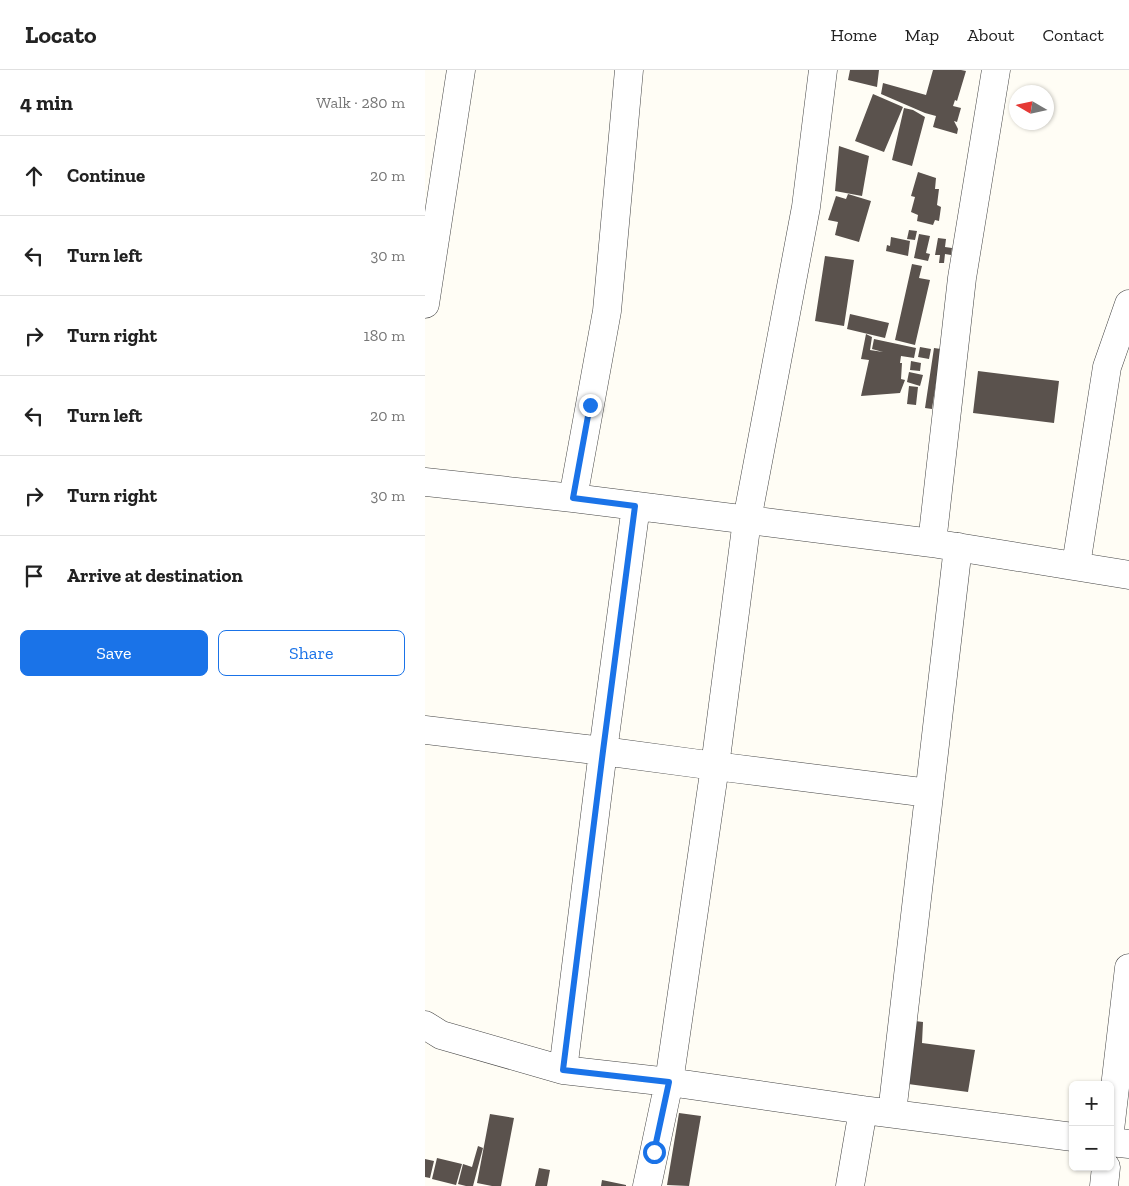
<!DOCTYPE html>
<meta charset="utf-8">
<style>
body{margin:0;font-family:"Zilla Slab",serif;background:#f6f6f6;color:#222}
.controls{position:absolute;right:15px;bottom:15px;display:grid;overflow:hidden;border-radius:8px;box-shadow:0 1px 4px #0004}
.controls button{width:45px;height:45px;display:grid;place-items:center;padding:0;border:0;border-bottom:1px solid #e0e0e0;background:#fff;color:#222;font:25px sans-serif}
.compass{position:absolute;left:584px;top:15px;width:45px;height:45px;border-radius:50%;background:#fff;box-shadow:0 1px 4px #0004;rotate:279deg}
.stop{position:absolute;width:15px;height:15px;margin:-11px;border:4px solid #1a73e8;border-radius:50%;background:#fff}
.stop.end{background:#1a73e8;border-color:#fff;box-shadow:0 1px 5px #0008}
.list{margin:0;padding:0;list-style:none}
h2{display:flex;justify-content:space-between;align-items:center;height:65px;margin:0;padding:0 20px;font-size:21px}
h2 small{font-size:16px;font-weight:400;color:#767676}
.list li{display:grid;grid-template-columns:32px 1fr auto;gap:15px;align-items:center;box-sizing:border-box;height:80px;padding:0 20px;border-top:1px solid #e0e0e0}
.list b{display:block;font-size:19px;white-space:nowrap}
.list em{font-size:16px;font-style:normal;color:#767676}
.actions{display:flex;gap:10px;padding:15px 20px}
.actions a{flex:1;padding:11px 0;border:1px solid #1a73e8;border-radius:8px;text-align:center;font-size:18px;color:#1a73e8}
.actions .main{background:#1a73e8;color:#fff}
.icon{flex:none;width:28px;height:28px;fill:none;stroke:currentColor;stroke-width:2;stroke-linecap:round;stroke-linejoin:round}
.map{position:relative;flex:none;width:704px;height:1116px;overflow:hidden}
header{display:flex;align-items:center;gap:30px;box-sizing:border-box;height:70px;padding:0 25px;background:#fff;border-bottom:1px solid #e0e0e0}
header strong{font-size:24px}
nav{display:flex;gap:28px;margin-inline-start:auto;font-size:18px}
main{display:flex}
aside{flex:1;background:#fff}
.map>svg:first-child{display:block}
.building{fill:#5a524d}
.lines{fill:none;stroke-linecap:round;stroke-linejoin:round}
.minor-casing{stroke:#444;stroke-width:29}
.minor{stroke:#fff;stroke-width:28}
.route{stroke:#1a73e8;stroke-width:6}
</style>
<header>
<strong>Locato</strong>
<nav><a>Home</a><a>Map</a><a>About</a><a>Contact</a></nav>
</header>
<main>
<aside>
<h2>4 min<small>Walk · 280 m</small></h2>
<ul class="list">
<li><svg class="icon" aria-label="ahead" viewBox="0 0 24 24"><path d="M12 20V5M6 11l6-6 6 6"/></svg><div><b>Continue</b></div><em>20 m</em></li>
<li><svg class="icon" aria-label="left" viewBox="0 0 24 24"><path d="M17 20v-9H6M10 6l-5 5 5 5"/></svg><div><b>Turn left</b></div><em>30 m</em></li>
<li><svg class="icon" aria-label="right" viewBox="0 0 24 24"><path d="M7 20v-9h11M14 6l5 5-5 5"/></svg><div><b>Turn right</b></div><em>180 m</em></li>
<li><svg class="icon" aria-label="left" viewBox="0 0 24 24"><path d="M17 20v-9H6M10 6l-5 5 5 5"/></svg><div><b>Turn left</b></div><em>20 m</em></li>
<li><svg class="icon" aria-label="right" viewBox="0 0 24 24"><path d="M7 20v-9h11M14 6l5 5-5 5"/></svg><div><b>Turn right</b></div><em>30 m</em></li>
<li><svg class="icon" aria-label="arrive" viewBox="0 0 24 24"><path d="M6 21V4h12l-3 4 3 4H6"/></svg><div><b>Arrive at destination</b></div></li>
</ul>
<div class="actions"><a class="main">Save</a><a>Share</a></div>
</aside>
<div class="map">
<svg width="704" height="1116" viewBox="0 0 704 1116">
<rect width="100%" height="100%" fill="#fffdf5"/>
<path class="building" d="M425 0H454L452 17 423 10Z
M508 0H536L541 1 532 31 530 30 528 36 536 38 532 52 529 51 533 59 532 64 508 57 511 46 500 43 456 24 458 13 501 25Z
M448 24 478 37 459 82 430 71Z
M479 38 488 40 500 47 487 96 467 90Z
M414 76 444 86 437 126 410 121Z
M493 102 511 108 510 119H514L512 135 516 137 514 151 510 150 508 155 492 151 493 145 486 142 490 127 486 126Z
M423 124 446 131 434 172 410 165 413 152 403 150 411 126 421 129Z
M484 160 492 161 490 170 482 169Z
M494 164 505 166 501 183 505 184 503 191 489 188Z
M466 167 485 171 483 186 461 181 462 175 465 176Z
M513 168 521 169 520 177 527 178 526 185 520 184 519 193H514L515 185H510Z
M400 186 429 190 419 256 390 251Z
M487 194 497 196 494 208 505 210 490 275 470 270Z
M425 244 464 253 460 268 422 259Z
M441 264 447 267 445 280 458 282 447 279 449 269 491 278 489 288 476 286 475 293H477L476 309 480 310 475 323 436 326 444 290 436 289Z
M495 277 506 279 504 289 493 287Z
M509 278 516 279 507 339 500 338Z
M486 291 496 293 495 301 485 300Z
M553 301 634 311 629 353 548 343Z
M484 302 498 305 495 316 482 312Z
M484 316 493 317 491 335 482 334Z
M490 951 498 952 497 973 550 980 543 1022 483 1014Z
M254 1043 276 1046 264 1116 242 1115Z
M65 1044 89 1048 76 1116H67L52 1113Z
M53 1076 58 1078 48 1116H41L33 1114 38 1094 47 1097Z
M12 1088 37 1094 31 1115 7 1109Z
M0 1089 9 1091 5 1108 0 1107Z
M114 1098 125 1100 122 1116H110Z
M177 1110 201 1115V1116H176Z"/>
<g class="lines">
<g class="minor-casing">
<path id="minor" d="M0 234 36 0
M0 412 148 428 507 473 704 505
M148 428 182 241 204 0
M507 473 537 208 571 0
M651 495 682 297 704 234
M0 660 178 681 290 696 504 723
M0 955 16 965 138 1000 244 1012 438 1040 648 1067
M138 1000 178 681 211 436
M467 1043 533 477
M685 1060 704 898
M685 1072 704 1074
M222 1116 244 1012 290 696 322 450 381 137 398 0
M425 1116 438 1040
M679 1116 681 1097"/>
</g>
<use href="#minor" class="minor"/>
</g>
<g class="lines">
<path class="route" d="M165 335 148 428 210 436 178 681 138 1000 244 1012 229 1082"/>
</g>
</svg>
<div class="controls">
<button>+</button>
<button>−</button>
</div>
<svg class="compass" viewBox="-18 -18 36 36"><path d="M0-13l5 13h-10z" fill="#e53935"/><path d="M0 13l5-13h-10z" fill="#767676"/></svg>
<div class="stop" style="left:229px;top:1082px"></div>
<div class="stop end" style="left:165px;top:335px"></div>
</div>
</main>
